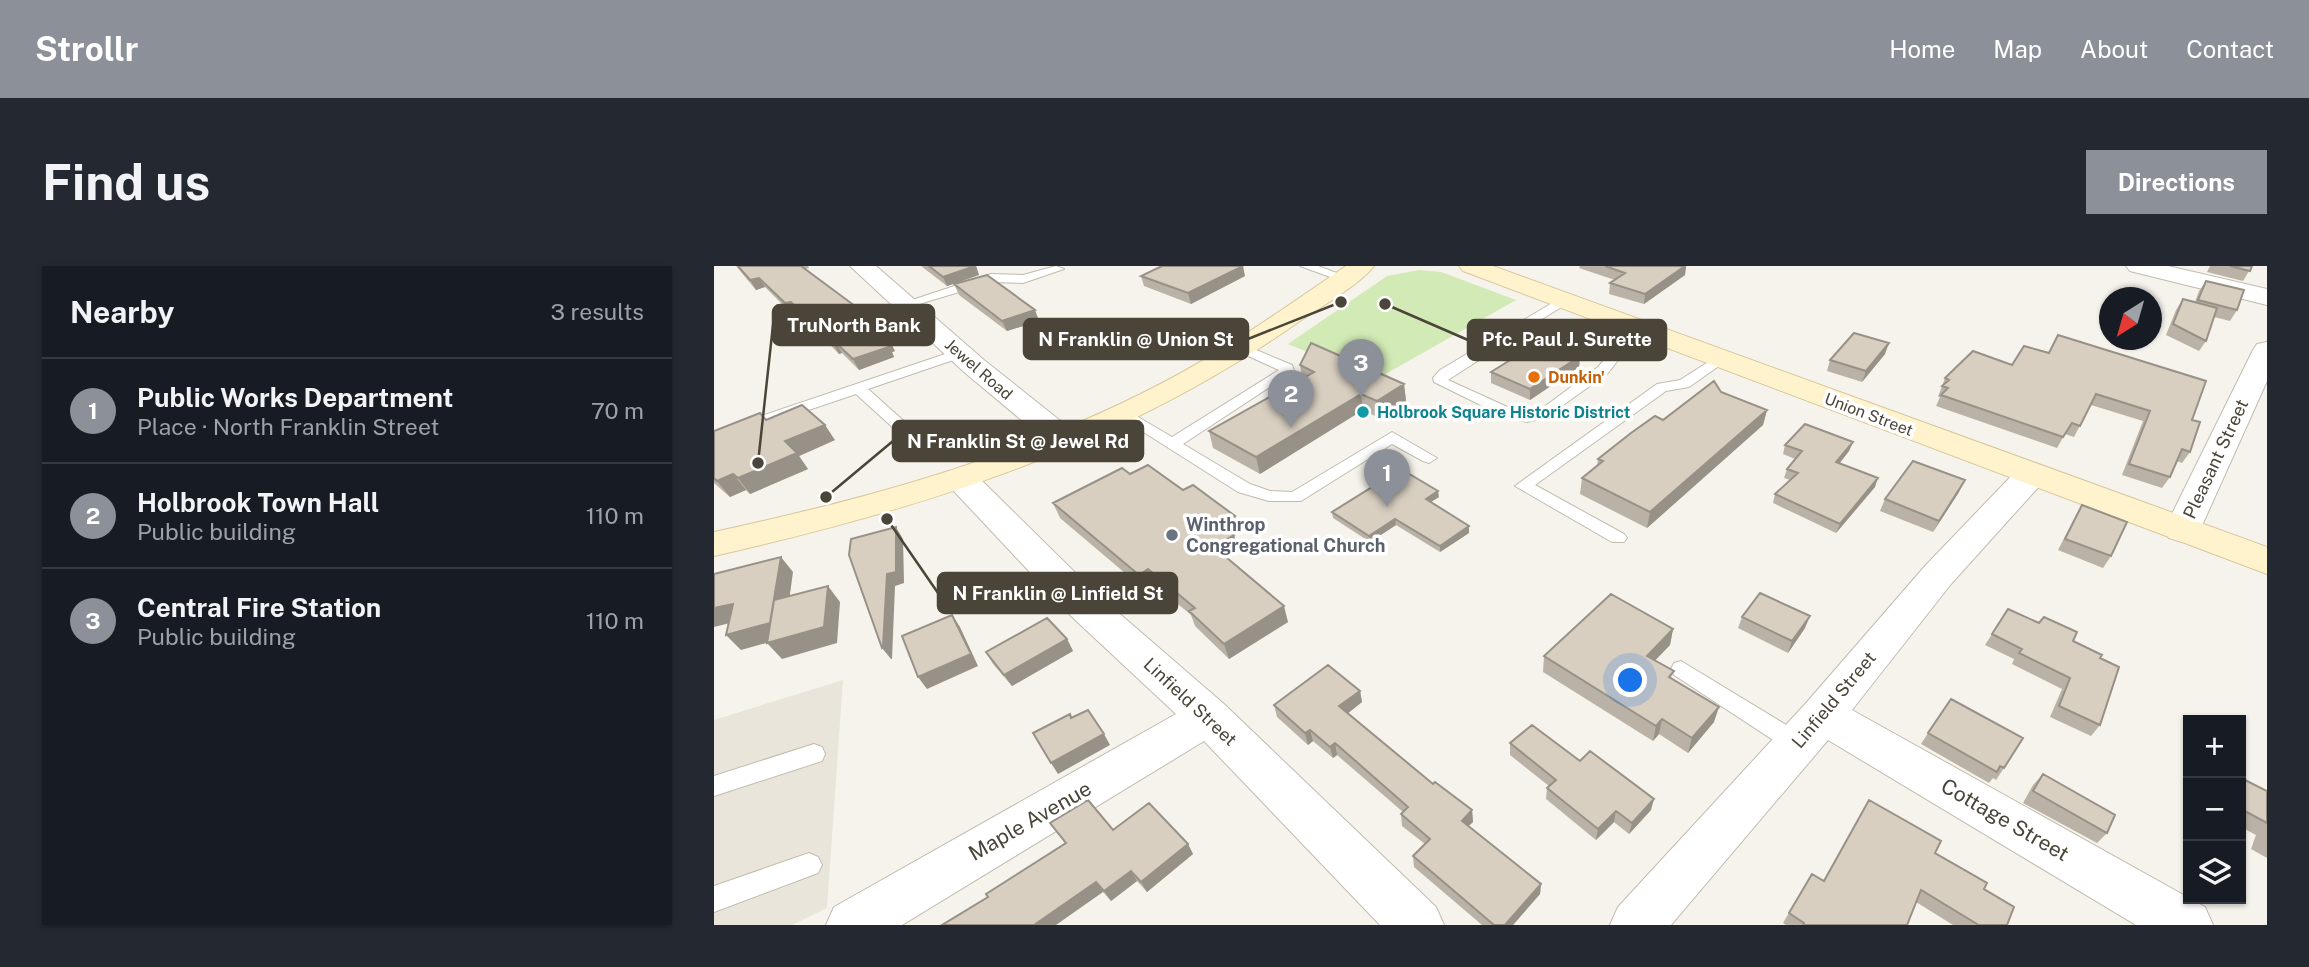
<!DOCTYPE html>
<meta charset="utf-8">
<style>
body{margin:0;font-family:"Public Sans",sans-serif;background:#242831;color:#f1f3f6}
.controls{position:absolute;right:21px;bottom:21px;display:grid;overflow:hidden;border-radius:0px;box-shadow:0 2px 5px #0004}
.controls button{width:63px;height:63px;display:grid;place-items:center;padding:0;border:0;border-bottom:2px solid #363941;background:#171b24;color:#f1f3f6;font:35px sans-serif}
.compass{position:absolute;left:1385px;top:21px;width:63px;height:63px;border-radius:50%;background:#171b24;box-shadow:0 2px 5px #0004;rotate:217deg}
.you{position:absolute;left:917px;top:415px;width:24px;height:24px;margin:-18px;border:5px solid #fff;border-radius:50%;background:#1a73e8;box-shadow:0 0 0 10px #1a73e833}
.badge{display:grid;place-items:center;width:46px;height:46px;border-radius:50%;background:#8c9099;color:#fff;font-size:23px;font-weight:700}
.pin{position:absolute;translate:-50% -58px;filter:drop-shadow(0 2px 4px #0008)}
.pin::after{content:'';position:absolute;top:37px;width:24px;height:21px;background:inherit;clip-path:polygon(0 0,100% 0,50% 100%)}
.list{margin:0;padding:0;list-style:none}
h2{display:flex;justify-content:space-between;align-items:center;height:91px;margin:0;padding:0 28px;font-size:30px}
h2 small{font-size:23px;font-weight:400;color:#9ea1a6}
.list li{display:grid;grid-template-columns:46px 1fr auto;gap:21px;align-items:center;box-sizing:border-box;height:105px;padding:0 28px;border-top:2px solid #363941}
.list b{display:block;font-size:26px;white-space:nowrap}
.list p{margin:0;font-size:23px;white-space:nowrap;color:#9ea1a6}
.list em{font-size:23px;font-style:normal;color:#9ea1a6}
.icon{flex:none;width:38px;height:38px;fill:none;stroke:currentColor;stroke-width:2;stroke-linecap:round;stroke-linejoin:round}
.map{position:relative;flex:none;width:1553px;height:659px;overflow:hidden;border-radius:0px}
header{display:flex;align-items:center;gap:42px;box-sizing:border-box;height:98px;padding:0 35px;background:#8c9099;color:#fff}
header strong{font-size:33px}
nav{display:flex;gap:38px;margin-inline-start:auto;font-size:24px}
.intro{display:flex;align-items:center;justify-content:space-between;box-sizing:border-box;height:168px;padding:0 42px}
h1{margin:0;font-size:49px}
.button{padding:18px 32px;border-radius:0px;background:#8c9099;color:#fff;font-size:24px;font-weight:700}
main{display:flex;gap:42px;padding:0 42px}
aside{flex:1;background:#171b24;border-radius:0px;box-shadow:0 2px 5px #0004}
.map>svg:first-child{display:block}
.residential{fill:#eae5da}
.green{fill:#d2eab5}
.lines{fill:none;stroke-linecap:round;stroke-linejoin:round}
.lane-casing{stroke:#c2bbae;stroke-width:2}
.street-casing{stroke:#c2bbae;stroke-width:2}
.secondary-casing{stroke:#d6c79b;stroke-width:2}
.lane{fill:#fff;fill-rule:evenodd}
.street{fill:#fff;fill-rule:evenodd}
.secondary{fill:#fff3cd;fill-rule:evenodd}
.wall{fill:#bab2a6}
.shaded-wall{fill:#979187}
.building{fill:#d8cfc1;stroke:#979187;stroke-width:2}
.food-dot{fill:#e8710a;stroke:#fff;stroke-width:2.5}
.culture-dot{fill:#0f9aa8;stroke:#fff;stroke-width:2.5}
.worship-dot{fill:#6b7280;stroke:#fff;stroke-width:2.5}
.labels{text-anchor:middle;stroke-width:7;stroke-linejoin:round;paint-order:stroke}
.far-street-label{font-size:16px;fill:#4b4439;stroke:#fff}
.far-food-label{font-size:16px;font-weight:bold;fill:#c56008;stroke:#fff;text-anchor:start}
.far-culture-label{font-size:16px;font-weight:bold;fill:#0d838f;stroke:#fff;text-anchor:start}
.street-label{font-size:18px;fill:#4b4439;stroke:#fff}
.worship-label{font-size:18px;font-weight:bold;fill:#5b616d;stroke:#fff;text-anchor:start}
.near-street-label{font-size:21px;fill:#4b4439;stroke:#fff}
.leader{fill:none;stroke:#4b4439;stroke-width:2.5}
.callout-dot{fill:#4b4439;stroke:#fff;stroke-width:2.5}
.callout{fill:#4b4439;stroke:#4b4439;stroke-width:2.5}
.callout-label{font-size:19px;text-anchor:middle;font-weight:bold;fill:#fff}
</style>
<header>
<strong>Strollr</strong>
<nav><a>Home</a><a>Map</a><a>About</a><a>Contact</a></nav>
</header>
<div class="intro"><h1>Find us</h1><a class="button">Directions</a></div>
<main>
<aside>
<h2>Nearby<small>3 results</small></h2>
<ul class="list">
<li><span class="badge">1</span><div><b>Public Works Department</b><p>Place · North Franklin Street</p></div><em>70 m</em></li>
<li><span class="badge">2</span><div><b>Holbrook Town Hall</b><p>Public building</p></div><em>110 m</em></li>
<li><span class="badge">3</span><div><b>Central Fire Station</b><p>Public building</p></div><em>110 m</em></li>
</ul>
</aside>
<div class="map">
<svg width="1553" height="659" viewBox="0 0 1553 659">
<rect width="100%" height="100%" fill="#f6f3ec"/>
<path class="residential" d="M129 414 113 642 78 659H0V454Z"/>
<path class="green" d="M705 4 727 6 802 34 661 114 574 78 673 10Z"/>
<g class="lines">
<g class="lane-casing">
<path id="lane" d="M342 0 350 3 309 17 278 16 192 42 186 38 277 8 309 9Z
M586 0H604L636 12 630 16Z
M850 30 856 34 854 37 828 53 902 81 929 62H939L941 65 908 89 894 107 831 152 813 156 791 151 720 116 719 112 726 104ZM819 59 895 88 884 101 826 144 813 146 800 144 734 114Z
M528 78 578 99 580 105 469 178 536 218 556 225 578 226 678 166 723 192 715 197 709 195 678 178 587 235H555L524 226 401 148 409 143 414 145 458 171 565 104 523 85V79Z
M246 83 251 84V90L154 123 220 182 222 185 220 188H208L142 128 0 176V166Z
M1007 88 1012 89V95L975 121 952 125 821 219 910 268 913 272 910 276H898L801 220 943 118 966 114Z
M967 395 1092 471 1095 478 1092 485 1084 487 1076 485 960 409 957 403 960 397Z
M100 478 108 481 111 488 108 495 0 530V510Z
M95 587 104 591 108 599 104 607 0 646V620Z"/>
</g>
<g class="street-casing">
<path id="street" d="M136 0H162L270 94 363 168 368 175 363 182 352 184 341 182 250 106Z
M1412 0H1454L1553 23V39L1416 5Z
M1553 76V115L1486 264 1481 272 1468 276 1455 272 1450 264 1539 84 1543 78Z
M1317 199 1329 202 1334 209 1329 216 1237 318 1138 444 1491 641 1499 659H1422L1114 474 957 659H896L904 641 1093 436 1211 300 1305 202Z
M248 204 260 207 385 330 510 438 722 641 730 659H666L490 475 188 659H112L120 641 462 448 357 350 236 221 231 214 236 207Z"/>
</g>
<g class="secondary-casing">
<path id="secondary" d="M632 0H660C648 17 602 44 583 57 405 182 210 242 0 290V266C162 231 321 187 467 107 524 75 578 37 632 0Z
M745 0H779L1553 281V308L749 5Z"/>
</g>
<use href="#lane" class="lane"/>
<use href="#street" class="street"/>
<use href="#secondary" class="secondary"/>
</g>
<path class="wall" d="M22 0H94L95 2 91 3 145 49 181 85 178 86 180 91 145 104 128 87 125 88 83 45 77 47 51 21 42 24Z
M207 0H262L265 9 233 20Z
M866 0H972L971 9 930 38 895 28 896 17 901 14 865 2Z
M1496 0H1538L1529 15 1493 6Z
M427 10H531L477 38 430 20Z
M1492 15 1523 44 1516 55 1500 51 1492 75 1485 85 1452 69 1462 44 1469 33 1481 36 1485 25Z
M240 18 325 55 293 65 245 29Z
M1171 88 1148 116 1113 105 1116 94Z
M866 90 865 101 816 134 777 117V106Z
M586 99 690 118 692 135 665 152 649 144 546 208 499 182 495 165 588 112Z
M1298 99 1478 154 1476 186 1468 197 1463 195 1456 211 1448 222 1408 209 1429 155 1377 139 1360 171 1351 168 1343 182 1222 140 1226 131H1224L1231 112Z
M1007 126 1053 144 1049 159 933 262 866 228 868 212 883 200 884 193 949 154Z
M52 154 121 174 85 190 94 203 36 228 32 224 16 231 0 217V165Z
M1139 176 1135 185 1126 197 1161 221 1122 267 1059 237 1061 228 1076 214 1070 212 1073 203 1081 193 1069 188 1071 179Z
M469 224 521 250 525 265 520 268 524 284 513 291 574 356 515 393 481 360 477 349 440 318 431 324 346 252 339 237Z
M1245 226 1219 266 1166 245 1171 233Z
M725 231 717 236 755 267 726 286 682 259 656 276 619 252 618 246Z
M1368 239 1397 290 1389 302 1344 284 1361 251Z
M1294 343 1359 375 1386 392V459L1377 470 1336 451 1348 423 1298 398 1300 393 1271 379Z
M1028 351 1091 362 1074 387 1024 362Z
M959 363 956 379 941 394 1000 456 974 487 945 468 939 475 829 406 830 390Z
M353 373 359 385 298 420 279 398 272 386Z
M646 425 648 436 634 447 719 518 758 544 759 556 754 560 827 618 826 628 799 659H768L700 601 699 590 711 578 688 560 687 548 689 546 623 489 619 492 599 475 594 479 563 451 560 439Z
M1214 467 1290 502 1282 514 1279 512 1275 517 1207 478Z
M796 477 866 495 937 544 915 568 900 556 882 574 832 533 833 522 835 520 796 489Z
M1329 508 1393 567 1383 577 1309 537 1319 519Z
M1527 512 1553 525V592L1537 583 1542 569 1527 561Z
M336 557 399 564 474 578 479 588 433 626 423 615 397 635 389 626 274 631 351 577Z
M1221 587 1270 623 1293 659H1239L1202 636 1193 659H1072L1069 657 1098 608 1109 615Z"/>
<path class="shaded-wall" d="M258 0H262L265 9 233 20 229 11Z
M529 0 531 10 477 38 474 27Z
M971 0H972L971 9 930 38 931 28Z
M45 12 51 21 42 24 36 14Z
M77 36 83 45 77 47 71 37Z
M321 44 325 55 293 65 288 55Z
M176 75 181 85 178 86 180 91 145 104 139 93Z
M122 77 128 87 125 88 119 78Z
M1175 77 1171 88 1148 116 1152 105Z
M866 90 865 101 816 134V123Z
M690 118 692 135 665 152 663 135Z
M647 128 649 144 546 208 542 191Z
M1053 144 1049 159 933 262 936 246Z
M111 159 121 174 85 190 94 203 36 228 24 212 71 175Z
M1139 176 1135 185 1119 205 1122 196Z
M19 208 32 224 16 231 3 215Z
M1164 212 1161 221 1122 267 1126 258Z
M1251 214 1245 226 1219 266 1225 255Z
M724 225 725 231 712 239V233Z
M521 250 525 265 511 274 506 259Z
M681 253 682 259 656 276 655 270Z
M755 260V267L726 286V280Z
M182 261 189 273 190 317 181 320 178 393H177L168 382 173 308Z
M520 269 524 284 505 296 500 281Z
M67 291 79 306 70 372 27 384 12 369Z
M434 303 440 318 431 324 425 309Z
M114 320 126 336 123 377 68 393 53 377Z
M19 338 32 353 0 361V342Z
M570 340 574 356 515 393 510 378Z
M238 349 246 361 264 400 213 423 204 411Z
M1096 350 1091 362 1074 387 1078 375Z
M959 363 956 379 930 406 933 390Z
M353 373 359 385 298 420 290 409Z
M646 425 648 436 628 452 625 440Z
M1005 441 1000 456 974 487 978 472Z
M948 453 945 468 939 475 942 460Z
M596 464 599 475 594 479 591 467Z
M390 468 396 479 344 508 337 497Z
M621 477 623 489 619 492 616 481Z
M940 533 937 544 915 568 918 557Z
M758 544 759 556 748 566V555Z
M902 545 900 556 882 574 884 563Z
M474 578 479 588 433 626 427 616Z
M417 605 423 615 397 635 390 625Z
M382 616 389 626 342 659H320Z
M827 618 826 628 799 659H791Z"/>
<path class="building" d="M24 0H87L141 40 137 42 176 75 170 77 175 81 139 93 122 77 119 78 77 36 71 37 45 12 36 14Z
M215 0H261L229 11Z
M448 0H529L474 27 427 10Z
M891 0H971L931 28 896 17 911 7Z
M1516 0H1538L1536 5Z
M273 9 321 44 288 55 240 18Z
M1492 15 1530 24 1523 44 1484 34Z
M1469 33 1503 42 1492 75 1459 58Z
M1140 67 1175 77 1152 105 1116 94Z
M1344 69 1492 115 1478 154 1486 156 1476 186 1468 183 1456 211 1415 198 1436 145 1382 128 1366 160 1358 157 1349 171 1227 129 1234 122 1228 120 1235 114 1231 112 1259 85 1298 99 1310 80 1335 87Z
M827 75 866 90 816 123 777 106Z
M597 77 690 118 663 135 647 128 542 191 495 165 600 106 586 99Z
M1000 115 1007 126 1053 144 936 246 868 212 889 195 884 193 917 167 941 150 949 154Z
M88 139 111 159 71 175 83 187 24 212 19 208 3 215 0 212V165L46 147 52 154Z
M1091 158 1139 176 1122 196 1164 212 1126 258 1061 228 1084 207 1073 203 1088 185 1071 179Z
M1199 195 1251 214 1225 255 1171 233Z
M434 199 469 224 479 219 521 250 506 259 520 269 500 281 570 340 510 378 475 345 481 342 434 303 425 309 339 237 408 202 416 208Z
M687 203 724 225 712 233 755 260 726 280 681 253 655 270 618 246Z
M1368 239 1413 256 1397 290 1351 273Z
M182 261V306L173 308 169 381 168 382 135 289 137 273Z
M67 291 56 357 12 369 19 338 0 342V308Z
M114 320 110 361 53 377 60 334Z
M1046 327 1096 350 1078 375 1028 351Z
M897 328 959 363 933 390 960 405 955 411 1005 441 978 472 948 453 942 460 830 390Z
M1294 343 1325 357 1330 351 1363 366 1359 375 1388 389 1386 392 1405 401 1386 459 1345 440 1356 412 1305 387 1308 383 1278 368Z
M238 349 257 388 204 411 188 370Z
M333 352 353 373 290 409 272 386Z
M614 399 646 425 625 440 719 518 721 516 758 544 748 555 827 618 791 659H780L699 590 716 573 687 548 694 541 621 477 616 481 596 464 591 467 560 439Z
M1237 433 1309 472 1290 502 1286 500 1283 506 1214 467Z
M374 444 390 468 337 497 319 467 356 448 357 452Z
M818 459 866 495 876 485 940 533 918 557 902 545 884 563 833 522 842 514 796 477Z
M1329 508 1401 549 1393 567 1319 525Z
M1527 512 1553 525V557L1527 543Z
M374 534 399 564 435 537 474 578 427 616 417 605 390 625 382 616 320 659H228L274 631 272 628 352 577 336 557Z
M1155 534 1227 575 1221 587 1273 617 1270 623 1300 641 1293 659H1263V658L1207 624 1193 659H1089L1090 657 1075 647 1098 608 1110 615Z"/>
<circle class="food-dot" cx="820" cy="111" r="7"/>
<circle class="culture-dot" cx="649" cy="146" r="7"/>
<circle class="worship-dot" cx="458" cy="269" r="7"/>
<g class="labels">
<g class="far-street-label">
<text transform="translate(265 103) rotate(41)" y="6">Jewel Road</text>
<text transform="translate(1155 148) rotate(21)" y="6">Union Street</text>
</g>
<g class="far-food-label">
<text x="834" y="117">Dunkin'</text>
</g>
<g class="far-culture-label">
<text x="663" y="152">Holbrook Square Historic District</text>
</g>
<g class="street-label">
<text transform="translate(1502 193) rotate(-65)" y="6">Pleasant Street</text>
<text transform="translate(1120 434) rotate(-50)" y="6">Linfield Street</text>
<text transform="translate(476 436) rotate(43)" y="6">Linfield Street</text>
</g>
<g class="worship-label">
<text x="472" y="265">Winthrop<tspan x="472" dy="21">Congregational Church</tspan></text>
</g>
<g class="near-street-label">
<text transform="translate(1291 554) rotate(30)" y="7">Cottage Street</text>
<text transform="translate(316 555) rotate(-30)" y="7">Maple Avenue</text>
</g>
</g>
<path class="leader" d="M44 197L59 59M627 36L534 73M671 38L754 74M112 231L179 175M173 253L224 327"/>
<g class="callout-dot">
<circle cx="44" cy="197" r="7"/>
<circle cx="627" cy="36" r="7"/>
<circle cx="671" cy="38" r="7"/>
<circle cx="112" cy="231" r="7"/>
<circle cx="173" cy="253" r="7"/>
</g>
<g class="callout">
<rect x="59" y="39" width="161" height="40" rx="7"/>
<rect x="310" y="53" width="224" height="40" rx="7"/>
<rect x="754" y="54" width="198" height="40" rx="7"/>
<rect x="179" y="155" width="250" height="40" rx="7"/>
<rect x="224" y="307" width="239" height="40" rx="7"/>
</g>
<g class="callout-label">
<text x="140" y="66">TruNorth Bank</text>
<text x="422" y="80">N Franklin @ Union St</text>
<text x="853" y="80">Pfc. Paul J. Surette</text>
<text x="304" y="182">N Franklin St @ Jewel Rd</text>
<text x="344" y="334">N Franklin @ Linfield St</text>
</g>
</svg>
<div class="controls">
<button>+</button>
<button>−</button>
<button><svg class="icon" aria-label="layers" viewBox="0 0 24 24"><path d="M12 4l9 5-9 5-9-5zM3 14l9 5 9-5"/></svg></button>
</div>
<svg class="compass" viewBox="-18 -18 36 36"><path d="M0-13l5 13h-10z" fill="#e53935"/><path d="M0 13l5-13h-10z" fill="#9ea1a6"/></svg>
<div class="you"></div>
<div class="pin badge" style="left:673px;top:241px">1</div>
<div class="pin badge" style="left:577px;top:162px">2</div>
<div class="pin badge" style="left:647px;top:131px">3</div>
</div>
</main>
